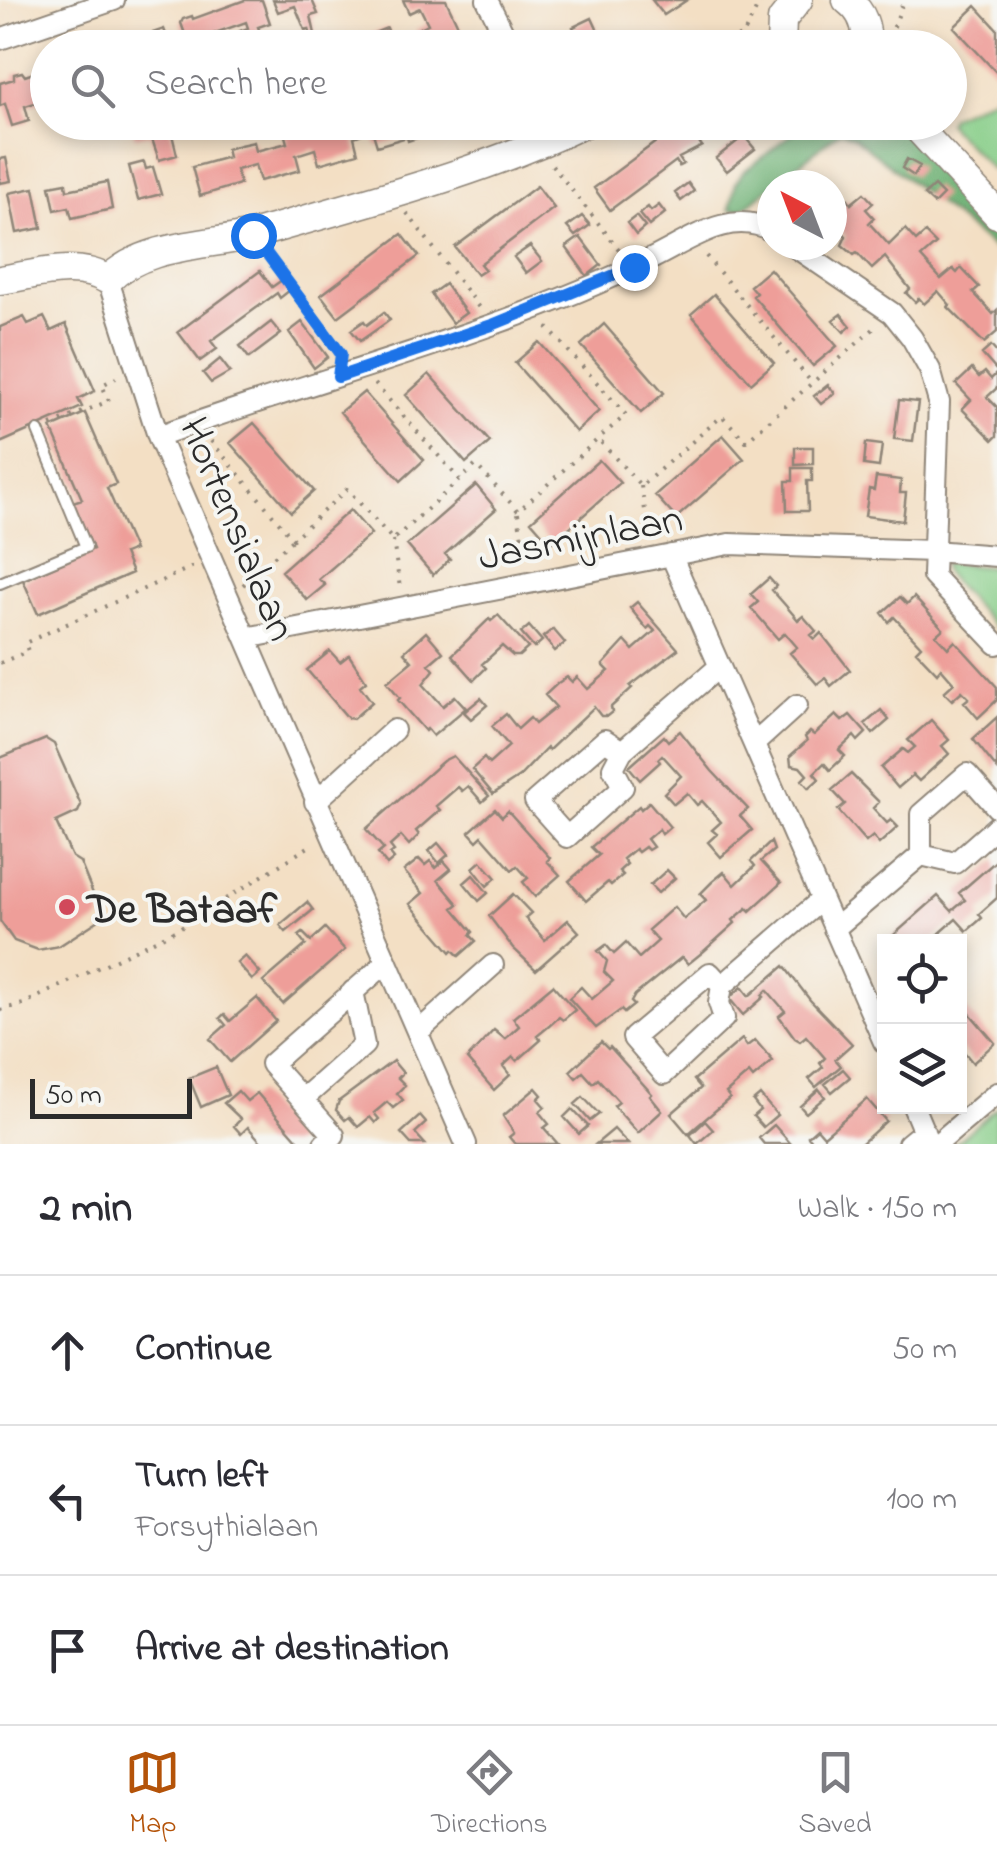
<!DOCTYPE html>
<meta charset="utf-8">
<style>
body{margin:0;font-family:"Indie Flower",sans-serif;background:#f2f2f3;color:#2b2b33}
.controls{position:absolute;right:30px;bottom:30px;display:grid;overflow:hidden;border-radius:0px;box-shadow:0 5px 15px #0003}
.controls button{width:90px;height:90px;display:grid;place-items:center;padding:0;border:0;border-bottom:2px solid #e1e1e2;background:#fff;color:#2b2b33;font:50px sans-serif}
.compass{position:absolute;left:757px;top:170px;width:90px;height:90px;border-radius:50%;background:#fff;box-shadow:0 5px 15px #0003;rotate:318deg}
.scale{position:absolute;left:30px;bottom:25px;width:162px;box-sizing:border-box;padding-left:10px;border:5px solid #2b2b2b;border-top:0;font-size:28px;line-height:35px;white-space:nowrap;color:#2b2b2b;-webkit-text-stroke:8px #f6f6f2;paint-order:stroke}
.stop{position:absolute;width:30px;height:30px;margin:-22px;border:8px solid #1a73e8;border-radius:50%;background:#fff}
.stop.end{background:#1a73e8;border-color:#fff;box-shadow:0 2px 10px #0008}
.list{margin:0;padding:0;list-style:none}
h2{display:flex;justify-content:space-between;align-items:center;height:130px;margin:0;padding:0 40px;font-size:42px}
h2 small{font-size:32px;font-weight:400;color:#7c7c81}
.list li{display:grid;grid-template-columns:65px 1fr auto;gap:30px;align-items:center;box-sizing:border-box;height:150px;padding:0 40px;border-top:2px solid #e1e1e2}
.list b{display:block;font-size:38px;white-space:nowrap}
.list p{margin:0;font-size:32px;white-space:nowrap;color:#7c7c81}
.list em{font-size:32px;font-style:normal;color:#7c7c81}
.icon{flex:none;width:55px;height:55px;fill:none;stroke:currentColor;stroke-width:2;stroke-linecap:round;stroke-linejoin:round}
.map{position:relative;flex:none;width:997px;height:1144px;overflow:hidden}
.search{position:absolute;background:#fff;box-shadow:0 5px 15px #0003;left:30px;right:30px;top:30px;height:110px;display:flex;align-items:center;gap:25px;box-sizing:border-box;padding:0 35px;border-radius:55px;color:#7c7c81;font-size:38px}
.sheet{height:580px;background:#fff}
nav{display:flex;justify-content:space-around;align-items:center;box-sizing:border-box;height:140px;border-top:2px solid #e1e1e2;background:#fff;font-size:28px;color:#7c7c81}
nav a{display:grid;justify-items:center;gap:5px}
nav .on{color:#b45309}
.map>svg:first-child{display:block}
.green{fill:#88ce89;stroke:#5a7c5a;stroke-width:2.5}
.forest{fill:#6eb175;stroke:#4c6e50;stroke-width:2.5}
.building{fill:#ee9e99}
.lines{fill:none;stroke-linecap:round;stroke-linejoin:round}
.lane-casing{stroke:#8f8578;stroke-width:14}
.street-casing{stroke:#8f8578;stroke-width:24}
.secondary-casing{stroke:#8f8578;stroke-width:31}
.path{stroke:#8f8578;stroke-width:4;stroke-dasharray:2.5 8;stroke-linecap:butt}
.lane{stroke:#fff;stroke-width:10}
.street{stroke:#fff;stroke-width:20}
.secondary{stroke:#fff;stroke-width:28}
.route{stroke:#1a73e8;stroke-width:12}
.poi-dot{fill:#d1495b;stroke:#f6f6f2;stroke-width:4}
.labels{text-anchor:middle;stroke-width:8;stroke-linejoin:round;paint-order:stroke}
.street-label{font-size:42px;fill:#2b2b2b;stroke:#f6f6f2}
.poi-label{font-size:42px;font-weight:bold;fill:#2b2b2b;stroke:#f6f6f2;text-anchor:start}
</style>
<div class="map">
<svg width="997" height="1144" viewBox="0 0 997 1144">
<rect width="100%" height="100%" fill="#f6f6f2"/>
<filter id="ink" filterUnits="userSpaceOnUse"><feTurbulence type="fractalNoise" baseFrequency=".01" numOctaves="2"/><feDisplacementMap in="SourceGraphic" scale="20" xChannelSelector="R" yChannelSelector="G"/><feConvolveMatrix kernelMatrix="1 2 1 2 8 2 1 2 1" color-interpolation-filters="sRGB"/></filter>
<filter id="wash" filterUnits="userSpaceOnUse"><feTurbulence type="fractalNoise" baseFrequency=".0048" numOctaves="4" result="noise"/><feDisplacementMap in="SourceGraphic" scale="40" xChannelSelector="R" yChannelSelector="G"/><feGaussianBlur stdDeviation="2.25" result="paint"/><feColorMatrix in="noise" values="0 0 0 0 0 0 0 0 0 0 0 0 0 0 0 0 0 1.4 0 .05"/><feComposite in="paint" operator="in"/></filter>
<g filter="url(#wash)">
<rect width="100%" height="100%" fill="#f3dfc4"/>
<path class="green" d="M997 95V166L992 170 947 123 950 117Z
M943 563 997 568V630L944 572Z
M997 1107V1144H954Z"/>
<path class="forest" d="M806 123H895L997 235V251L853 136 840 131 742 210 730 209 736 182 743 172Z"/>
<g id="blocks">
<path class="building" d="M245 0H262L270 23 258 27 266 48H255L254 44 246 47 240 31 248 28 246 22 215 33 221 48H190L181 23 183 19 192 16 193 19Z
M273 0H312L318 14 311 16 315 34 311 36 309 29 305 30 295 6 278 12Z
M403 0H446L461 32 444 41 447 48H425L416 30 428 24 420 8 409 13Z
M652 0H687L664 15Z
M976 6 997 29V73L954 27Z
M592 18 598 31 590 35 596 48H553L578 36 573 27Z
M387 28 393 45 367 48 364 37Z
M164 29 171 48H113L112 47Z
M48 68V99L25 106 29 121 12 126 5 104 0 106V83L14 79V74L22 72 25 76Z
M147 122H169L177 155 159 160 150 133 135 137 132 127Z
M281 122H297L299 129 312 126 315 133 345 125 344 122H415L418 134 417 138 408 141 407 137 377 146 372 130 354 137 358 153 319 164 315 149 296 155 300 170 260 181 255 165 236 170 240 184 200 196 192 167 228 157 226 149 240 145 254 142 256 151 287 143Z
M676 127 687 141 694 135 702 146 679 158 683 164 679 166 676 161 610 210 594 188Z
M744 136 755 149 727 171 716 158Z
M6 158 11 181 0 183V159Z
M907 159 920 166 914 176 902 168Z
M144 162 146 169 153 167 161 194 138 200 129 166Z
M812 171 823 183 796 185Z
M107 182 112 209 72 218 69 207 55 210 50 186 66 183 67 190Z
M688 183 694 191 681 201 675 193Z
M537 186 554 208 480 264 485 270 477 275 455 247Z
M934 186 943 195 934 204 924 195Z
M34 188 42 228 17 233 9 193Z
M864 193 873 203 866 209 874 218 869 223 889 245 905 229 916 241 925 233 936 244 921 257 941 279 953 269 957 273 961 268 979 287 973 292 993 314 997 310V332L984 343 948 307 950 305 938 291 924 304 919 298 915 302 906 293 910 289 885 257 872 269 857 253 854 255 842 245 846 236 832 221V206L836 210 848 199 851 204Z
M659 205 665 213 649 226 639 214 648 207 651 211Z
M582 216 590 225 575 236 567 227Z
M636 216 645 227 636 235 627 223Z
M402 234 419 256 338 317 321 295Z
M580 237 601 265 587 276 566 247Z
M530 246 542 261 526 273 514 257Z
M770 269 837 346 813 366 753 296 756 293 750 286Z
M260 271 272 287 282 280 290 290 280 298 277 293 211 341 217 349 200 361 178 332Z
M445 284 466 313 452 323 431 294Z
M714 294 774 363 751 383 691 314Z
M384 312 390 320 360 341 351 330 364 321 367 325Z
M841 314 851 326 844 332 833 320Z
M24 317 28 324 44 317 51 331 66 324 95 391 78 399 82 407 0 443V327Z
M271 322 281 334 249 358 240 346Z
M302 322 328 357 314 368 289 332Z
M604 324 664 393 641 413 581 345Z
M539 342 599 411 576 432 515 363Z
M991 346 997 353V371L982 354Z
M220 359 230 372 211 383 203 373Z
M972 369 979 377 985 372 991 379 997 373V388L987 397 997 407V436L993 440 962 409 971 400 956 384Z
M429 374 490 442 466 463 406 395Z
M828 385 835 393 821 404 814 396Z
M364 392 424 460 401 481 340 412Z
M899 400 918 402 913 441 894 439Z
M85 413 116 484 107 488 134 550 124 554 132 573 38 614 23 580 93 549 73 502 82 499 51 428Z
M254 423 314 491 291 512 230 443Z
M723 435 744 459 676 518 655 495Z
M866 443 882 445 879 467 864 465Z
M795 447H813V464L795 465Z
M599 460 620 483 551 544 531 521Z
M793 468H812V481H807L808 511H787L786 481H793Z
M876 477 901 480 900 493H906L903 521 865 516 869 489 874 490Z
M476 485 496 509 445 554 450 559 433 575 407 545Z
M350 510 371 534 319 579 325 585 307 600 281 571Z
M769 578 776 586 772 590 786 606 798 620 803 616 816 631 811 635 815 639 821 633 850 670 831 686 825 678 817 684 790 653 797 647 785 633 778 639 751 608 758 602 751 594Z
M900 597 907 604 914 597 943 629 936 635 948 648 955 641 997 687V700L978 718 964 702 969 698 962 691 952 700 944 692 954 683 941 668 937 673 916 651 921 646 894 617 889 622 882 613Z
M637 602 678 649 630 686 632 688 611 707 612 712 607 716H601L594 707 549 750 547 748 519 777 493 794 472 769 484 758 489 764 509 746 492 726 506 714 518 729 530 718 535 724 556 707 545 695 558 683 567 677 572 682 577 677 588 689 609 671 603 665 625 641 633 650 655 631 650 626 647 629 630 608Z
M498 615 528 648 519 656H513L502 646 482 664 486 668 474 680 452 655 489 619 491 621Z
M529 626 542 641 534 648 521 633Z
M553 629 565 643 555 651 543 637Z
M426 632 443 652 429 664 434 670 423 684 443 706 455 696 466 708 433 736 427 729 425 731 398 700 400 698 387 682 412 661 404 652Z
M330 651 340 662 349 655 366 681 360 686 372 702 353 719 348 718 307 670Z
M481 698 487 705 471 719 464 712Z
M881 710 889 720 873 734 865 724Z
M836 715 842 721 850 715 866 733 858 741 854 736 839 750 845 756 830 770 824 763 814 773 819 779 809 788 802 780 807 775 800 767 791 765 790 756 807 741 805 737 810 732 814 735Z
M997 717V769L973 739Z
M931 720 949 740 942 746 949 754 919 781 913 775 898 788 881 768 903 749 908 753 915 747 908 740Z
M680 731 712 771 748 809 740 816 752 830 721 857 708 842 717 834 712 830 721 822 702 801 697 805 687 793 674 804 664 793 681 776 662 755 658 759 660 762 640 780 629 767 664 736 668 741Z
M46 739 54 744 81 805 78 812 56 822 72 857 80 862 101 913 99 920 59 946 38 950 14 941 0 921V758Z
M453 756 489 796 482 802 468 786 462 791 458 787 436 806 440 810 416 831 419 835 409 845 401 836 390 846 394 851 390 854 394 859 387 865 378 854 384 849 366 829 443 761Z
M851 774 879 802 873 808 887 823 891 820 898 827 879 844 873 836 866 842 838 810 845 804 832 790Z
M649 802 670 827 662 834 659 829 647 839 653 847 648 850 645 847 638 852 635 849 623 859 627 864 619 871 623 875 611 885 608 882 586 901 569 881 599 855 591 847 639 806 641 809Z
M495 809 502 817 508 811 550 858 547 861 560 875 535 897 523 882 528 878 517 866 512 870 482 836 477 841 469 832Z
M771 842 774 850 761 861 781 883 750 911 747 908 733 920 735 923 704 951 688 964 682 957 635 995 631 1002 634 1005 624 1013 621 1010 596 1028 569 998 581 987 592 999 613 981 604 972 607 961 598 951 606 945 614 954 626 943 639 958 658 941 648 930 674 907 684 919 706 900 700 894 712 882 724 872 735 885 755 866 751 861Z
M438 843 448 855 439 863 429 851Z
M419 859 425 865 430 861 436 868 444 861 451 869 438 880 458 904 453 908 473 932 470 935 476 941 459 956 453 950 451 952 410 904 423 893 404 871Z
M997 860V898L979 914 982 918 967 931 956 919 931 941H887L938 896 952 911 965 900 959 893Z
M481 861 496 878 487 886 473 868Z
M667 870 675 878 658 893 650 885Z
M473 875 488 893 479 901 464 883Z
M513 894 531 913 525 918 545 940 568 920 579 932 536 970 513 948 489 916Z
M307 902 313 910 286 932 280 925Z
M325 928 345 950 283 1004 263 982 306 945 299 936 303 933 311 941Z
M245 956 260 973 252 980 237 963Z
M784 966 810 1000 852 1044 835 1059 841 1066 816 1087 809 1079 823 1067 820 1063 825 1058 806 1036 800 1041 795 1038 779 1016 785 1011 767 990 762 995 764 997 743 1015 729 998 742 987 749 996Z
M553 985 575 1010 563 1020 559 1017 548 1027 537 1036 541 1040 517 1061 513 1057 503 1066 510 1075 494 1090 467 1059 494 1030 505 1039 519 1026 513 1018Z
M257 998 276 1021 230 1062 210 1039 226 1025 220 1018 224 1014 230 1021Z
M960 1002 995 1043 973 1063 960 1047Z
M742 1039 747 1046 755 1040 773 1061 753 1078 749 1073 726 1093 730 1098 688 1134 671 1114 701 1088 694 1080Z
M601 1042 608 1049 610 1047 652 1094 650 1096 662 1111 638 1133 614 1106 619 1102 598 1079 593 1083 583 1072 576 1078 570 1071Z
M393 1061 403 1073 398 1078 405 1085 397 1093 403 1100 393 1108 387 1102 374 1113 379 1119 375 1123 370 1117 358 1127 349 1117 345 1120 336 1110 339 1101Z
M216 1067 228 1095 201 1107 189 1078Z
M843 1069 850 1077 832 1092 825 1084Z
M536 1088 542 1095 538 1099 545 1107 539 1112 549 1124 544 1128 558 1144H515L509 1137 514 1133 503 1116Z
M819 1089 825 1097 806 1113 800 1106Z
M238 1091 247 1101 257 1093 298 1140 293 1144H263L248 1127 241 1134 234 1126 241 1119 224 1103Z
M760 1095 777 1115 763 1127 753 1116 760 1110 753 1101Z
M583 1097 599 1114 590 1121 575 1104Z
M867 1099 886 1121 861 1144H815L808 1136 817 1128 824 1136Z
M572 1109 588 1126 579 1134 564 1117Z
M420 1116 426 1123 415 1133 425 1144H411L401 1133Z
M705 1121 713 1130 697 1144 690 1135Z
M774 1125 791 1144H764L759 1138Z
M614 1129 628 1144H596Z"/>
</g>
</g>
<g filter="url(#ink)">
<use href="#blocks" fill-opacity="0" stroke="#8f8578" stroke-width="2.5"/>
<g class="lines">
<g class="lane-casing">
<path id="lane" d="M0 583 86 547 38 431"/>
</g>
<g class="street-casing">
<path id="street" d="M487 0 511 48
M0 39 114 0
M792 245 892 313 912 338 930 370 939 402 933 576 997 644
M108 280 158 436 466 1144
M158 436C323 376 495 335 653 258 690 240 731 208 772 231
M671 555 884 1042
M246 638 729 544 933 551 997 556
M754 744 797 705
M622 751 605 740 535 801 567 837 623 787 613 768 622 751 720 666
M315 802 394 730
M921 855V814L967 774 997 808
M834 929 921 855 955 863 997 826
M722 986 719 1003 724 1018 664 1074 633 1038 710 973 722 986 821 900
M418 1032 493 965
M303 1099 364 1045 353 991
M913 1106 929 1144
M324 1144 334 1135 271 1064 387 962
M908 1144 924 1131
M937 1144 997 1093"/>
</g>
<g class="secondary-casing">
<path id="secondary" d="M847 0C863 12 869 29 865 48
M781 48 782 20 798 0
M912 122 997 214
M0 280C35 275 77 260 108 280 146 242 210 247 259 233 369 201 484 172 587 122"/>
</g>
<path class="path" d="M719 48 744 34 761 0
M893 48V29L902 5 897 0
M552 165 621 252
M407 213 480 309
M269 256 341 353
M706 256 812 383
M547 327 626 415 598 439
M375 384 460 480
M51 425 109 401 102 385 116 378
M211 441 293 539 347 489 393 540 476 465 518 511 598 439 641 486 722 416 746 441 878 325
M641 486 650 540
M518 513 526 563
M393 540 400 588
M243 585 293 539
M0 663 28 651 25 643 194 566
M0 1010 23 1004 176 930 313 844"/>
<use href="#lane" class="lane"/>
<use href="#street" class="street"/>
<use href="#secondary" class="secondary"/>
</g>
</g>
<g class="lines" filter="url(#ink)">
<path class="route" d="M253 235 341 354 338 377 492 325 634 267"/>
</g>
<circle class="poi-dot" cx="67" cy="907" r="10"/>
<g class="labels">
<g class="street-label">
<text transform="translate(240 528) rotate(67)" y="15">Hortensialaan</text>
<text transform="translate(580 535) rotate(-11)" y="15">Jasmijnlaan</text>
</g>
<g class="poi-label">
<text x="87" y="922">De Bataaf</text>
</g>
</g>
</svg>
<div class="controls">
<button><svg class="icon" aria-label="locate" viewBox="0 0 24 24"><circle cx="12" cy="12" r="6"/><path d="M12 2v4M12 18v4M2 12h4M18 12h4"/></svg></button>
<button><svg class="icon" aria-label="layers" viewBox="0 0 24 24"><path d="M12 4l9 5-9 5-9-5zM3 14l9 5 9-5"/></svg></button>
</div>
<svg class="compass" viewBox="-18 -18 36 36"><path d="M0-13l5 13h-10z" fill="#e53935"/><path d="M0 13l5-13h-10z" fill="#7c7c81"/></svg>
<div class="scale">50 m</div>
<div class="stop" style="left:253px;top:235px"></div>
<div class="stop end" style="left:634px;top:267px"></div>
<div class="search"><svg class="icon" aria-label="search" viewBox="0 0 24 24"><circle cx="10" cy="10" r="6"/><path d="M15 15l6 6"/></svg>Search here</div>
</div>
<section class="sheet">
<h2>2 min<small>Walk · 150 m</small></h2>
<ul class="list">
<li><svg class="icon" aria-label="ahead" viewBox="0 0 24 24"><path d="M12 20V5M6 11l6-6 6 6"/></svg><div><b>Continue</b></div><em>50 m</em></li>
<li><svg class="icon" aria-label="left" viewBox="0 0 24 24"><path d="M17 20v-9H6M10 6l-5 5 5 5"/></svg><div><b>Turn left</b><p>Forsythialaan</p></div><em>100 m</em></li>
<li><svg class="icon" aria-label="arrive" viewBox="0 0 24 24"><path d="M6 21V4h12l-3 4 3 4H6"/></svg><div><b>Arrive at destination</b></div></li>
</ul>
</section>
<nav>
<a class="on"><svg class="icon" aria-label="map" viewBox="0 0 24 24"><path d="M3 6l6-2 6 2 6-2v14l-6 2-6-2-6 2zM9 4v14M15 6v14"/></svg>Map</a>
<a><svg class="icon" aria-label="directions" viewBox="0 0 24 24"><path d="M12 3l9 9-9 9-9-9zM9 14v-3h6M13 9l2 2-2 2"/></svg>Directions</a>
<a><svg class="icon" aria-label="saved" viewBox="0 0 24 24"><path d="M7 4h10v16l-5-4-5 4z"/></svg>Saved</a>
</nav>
